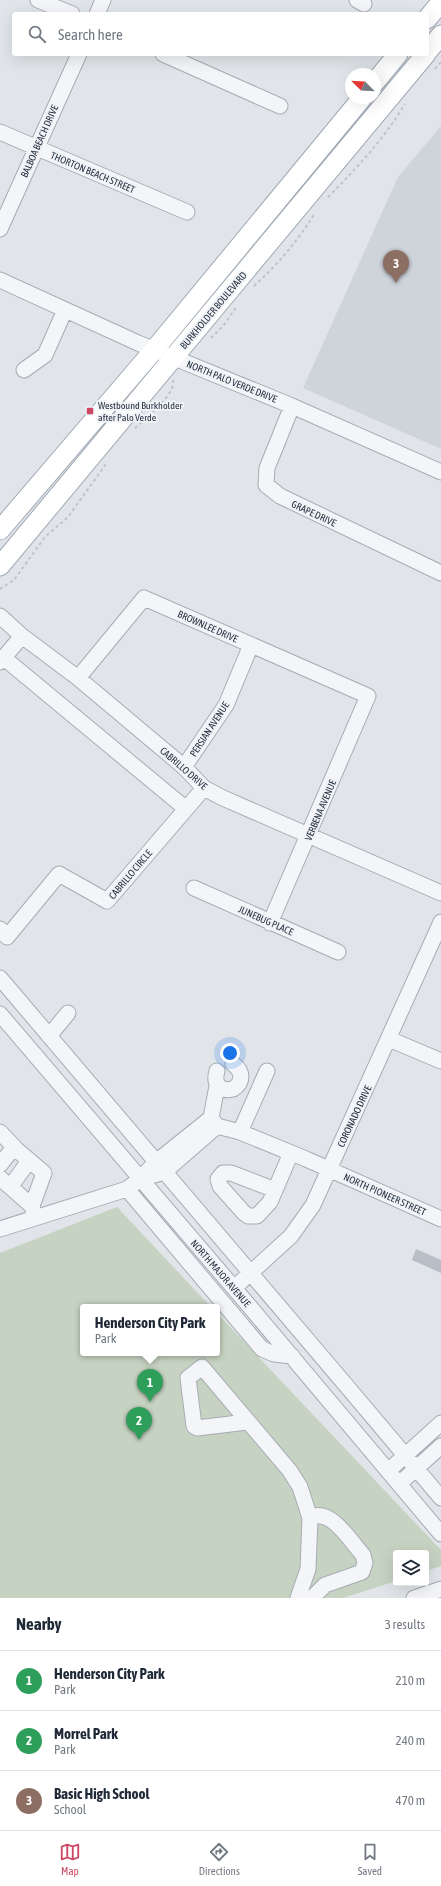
<!DOCTYPE html>
<style>
body{margin:0;font-family:"Asap Condensed",sans-serif;background:#f6f6f7;color:#1f2937}
.controls{position:absolute;right:12px;bottom:12px;display:grid;overflow:hidden;border-radius:4px;box-shadow:0 4px 16px #0002}
.controls button{width:36px;height:36px;display:grid;place-items:center;padding:0;border:0;border-bottom:1px solid #e0e1e3;background:#fff;color:#1f2937;font:20px sans-serif}
.compass{position:absolute;left:345px;top:68px;width:36px;height:36px;border-radius:50%;background:#fff;box-shadow:0 4px 16px #0002;rotate:294deg}
.you{position:absolute;left:230px;top:1053px;width:14px;height:14px;margin:-10px;border:3px solid #fff;border-radius:50%;background:#1a73e8;box-shadow:0 0 0 6px #1a73e833}
.badge{display:grid;place-items:center;width:26px;height:26px;border-radius:50%;background:#cd4763;color:#fff;font-size:13px;font-weight:700}
.pin{position:absolute;translate:-50% -33px;filter:drop-shadow(0 1px 2px #0008)}
.pin::after{content:'';position:absolute;top:21px;width:14px;height:12px;background:inherit;clip-path:polygon(0 0,100% 0,50% 100%)}
.popup{position:absolute;left:80px;top:1304px;width:140px;height:52px;box-sizing:border-box;display:grid;place-content:center;border-radius:4px;background:#fff;filter:drop-shadow(0 1px 3px #0005);font-size:13px;white-space:nowrap;color:#747a83}
.popup b{font-size:15px;color:#1f2937}
.popup::after{content:'';position:absolute;left:50%;top:100%;margin-left:-8px;border:8px solid transparent;border-top-color:#fff}
.list{margin:0;padding:0;list-style:none}
h2{display:flex;justify-content:space-between;align-items:center;height:52px;margin:0;padding:0 16px;font-size:17px}
h2 small{font-size:13px;font-weight:400;color:#747a83}
.list li{display:grid;grid-template-columns:26px 1fr auto;gap:12px;align-items:center;box-sizing:border-box;height:60px;padding:0 16px;border-top:1px solid #e0e1e3}
.list b{display:block;font-size:15px;white-space:nowrap}
.list p{margin:0;font-size:13px;white-space:nowrap;color:#747a83}
.list em{font-size:13px;font-style:normal;color:#747a83}
.icon{flex:none;width:22px;height:22px;fill:none;stroke:currentColor;stroke-width:2;stroke-linecap:round;stroke-linejoin:round}
.map{position:relative;flex:none;width:441px;height:1598px;overflow:hidden}
.search{position:absolute;background:#fff;box-shadow:0 4px 16px #0002;left:12px;right:12px;top:12px;height:44px;display:flex;align-items:center;gap:10px;box-sizing:border-box;padding:0 14px;border-radius:4px;color:#747a83;font-size:15px}
.sheet{height:232px;background:#fff}
nav{display:flex;justify-content:space-around;align-items:center;box-sizing:border-box;height:56px;border-top:1px solid #e0e1e3;background:#fff;font-size:11px;color:#747a83}
nav a{display:grid;justify-items:center;gap:2px}
nav .on{color:#cd4763}
.map>svg:first-child{display:block}
.built{fill:#cfd4db}
.green{fill:#c7d3c2}
.building{fill:#b8bec6}
.lines{fill:none;stroke-linecap:round;stroke-linejoin:round}
.minor-casing{stroke:#a6acb3;stroke-width:17}
.major-casing{stroke:#a0aab5;stroke-width:21}
.path{stroke:#bfc3c8;stroke-width:2;stroke-dasharray:3 3;stroke-linecap:butt}
.minor{stroke:#f4f5f8;stroke-width:15}
.major{stroke:#fff;stroke-width:19}
.poi-dot{fill:#cd4763;stroke:#f0f3f7;stroke-width:1.5}
.labels{text-anchor:middle;stroke-width:4;stroke-linejoin:round;paint-order:stroke}
.street-label{font-size:10px;fill:#293341;stroke:#f0f3f7}
.poi-label{font-size:10px;fill:#293341;stroke:#f0f3f7;text-anchor:start}
</style>
<div class="map">
<svg width="441" height="1598" viewBox="0 0 441 1598">
<rect width="100%" height="100%" fill="#e1e5e9"/>
<path class="built" d="M441 126V449L303 388 398 177Z"/>
<path class="green" d="M117 1207 211 1307H83V1353H217V1313L441 1550V1566L426 1571V1553H396V1581L343 1598H0V1253Z"/>
<path class="building" d="M416 1249 441 1260V1273L412 1260Z"/>
<g class="lines">
<g class="minor-casing">
<path id="minor" d="M38 0 72 14
M357 0 364 4
M97 14 103 0
M163 54 280 106
M0 132 187 212
M0 229 79 54
M0 280 138 343 292 406 441 472
M24 370 45 355 65 310
M292 406 267 468 266 485 280 496 441 573
M0 616 22 636 78 678 184 767 204 788 223 798 441 893
M4 658 185 808
M0 662 22 636
M78 678 144 598 368 696 270 923
M184 767 226 705 251 645
M194 888 338 952
M0 929 7 937 59 874 107 901 204 788
M0 978C147 1152 295 1324 441 1498
M0 1014 245 1301 441 1534
M49 1036 68 1013
M389 1039 441 1061
M217 1071C213 1084 220 1092 233 1089 244 1082 243 1071 233 1064
M217 1086 211 1118 217 1126 240 1132 306 1159 441 1219
M0 1132 17 1150 44 1173 32 1206 35 1217
M240 1132 267 1071
M0 1165 14 1147
M154 1175 164 1172 217 1126
M0 1178 32 1206
M10 1187 29 1161
M127 1189 262 1349 274 1354 292 1356
M275 1190 231 1173H223L218 1179 220 1186 244 1213 248 1216H257L270 1202 291 1153
M0 1229 127 1189 140 1179 156 1162 211 1118
M234 1288 291 1236 313 1205 441 922
M247 1422 197 1428 194 1426 188 1378 202 1367 290 1471 300 1487 310 1518 308 1569 298 1598
M388 1471 441 1423
M399 1484 441 1446
M310 1518C330 1506 351 1542 363 1555L365 1563 362 1572 325 1585 312 1598
M414 1598 441 1589"/>
</g>
<g class="major-casing">
<path id="major" d="M427 19 441 2
M427 52 441 35
M375 82 398 54
M0 530 154 350 362 98
M0 566 426 54"/>
</g>
<path class="path" d="M435 69 441 62
M328 197C357 168 383 140 405 104
M254 286C280 262 296 243 315 213
M211 338 224 325 237 306
M135 428C146 418 176 395 173 380
M0 589 14 580 45 537 68 517 106 464"/>
<use href="#minor" class="minor"/>
<use href="#major" class="major"/>
</g>
<rect class="poi-dot" x="86" y="407" width="8" height="8" rx="2"/>
<g class="labels">
<g class="street-label">
<text transform="translate(39 141) rotate(-66)" y="4">BALBOA BEACH DRIVE</text>
<text transform="translate(93 172) rotate(23)" y="4">THORTON BEACH STREET</text>
<text transform="translate(213 310) rotate(-50)" y="4">BURKHOLDER BOULEVARD</text>
<text transform="translate(232 381) rotate(22)" y="4">NORTH PALO VERDE DRIVE</text>
<text transform="translate(314 513) rotate(25)" y="4">GRAPE DRIVE</text>
<text transform="translate(208 626) rotate(24)" y="4">BROWNLEE DRIVE</text>
<text transform="translate(209 729) rotate(-57)" y="4">PERSIAN AVENUE</text>
<text transform="translate(184 768) rotate(41)" y="4">CABRILLO DRIVE</text>
<text transform="translate(320 810) rotate(-67)" y="4">VERBENA AVENUE</text>
<text transform="translate(130 874) rotate(-50)" y="4">CABRILLO CIRCLE</text>
<text transform="translate(266 920) rotate(24)" y="4">JUNEBUG PLACE</text>
<text transform="translate(354 1116) rotate(-65)" y="4">CORONADO DRIVE</text>
<text transform="translate(385 1194) rotate(24)" y="4">NORTH PIONEER STREET</text>
<text transform="translate(221 1273) rotate(49)" y="4">NORTH MAJOR AVENUE</text>
</g>
<g class="poi-label">
<text x="98" y="409">Westbound Burkholder<tspan x="98" dy="12">after Palo Verde</tspan></text>
</g>
</g>
</svg>
<div class="controls">
<button><svg class="icon" aria-label="layers" viewBox="0 0 24 24"><path d="M12 4l9 5-9 5-9-5zM3 14l9 5 9-5"/></svg></button>
</div>
<svg class="compass" viewBox="-18 -18 36 36"><path d="M0-13l5 13h-10z" fill="#e53935"/><path d="M0 13l5-13h-10z" fill="#747a83"/></svg>
<div class="you"></div>
<div class="pin badge" style="left:150px;top:1402px;background:#2e9e5b">1</div>
<div class="popup"><b>Henderson City Park</b>Park</div>
<div class="pin badge" style="left:139px;top:1440px;background:#2e9e5b">2</div>
<div class="pin badge" style="left:396px;top:283px;background:#8d6e63">3</div>
<div class="search"><svg class="icon" aria-label="search" viewBox="0 0 24 24"><circle cx="10" cy="10" r="6"/><path d="M15 15l6 6"/></svg>Search here</div>
</div>
<section class="sheet">
<h2>Nearby<small>3 results</small></h2>
<ul class="list">
<li><span class="badge" style="background:#2e9e5b">1</span><div><b>Henderson City Park</b><p>Park</p></div><em>210 m</em></li>
<li><span class="badge" style="background:#2e9e5b">2</span><div><b>Morrel Park</b><p>Park</p></div><em>240 m</em></li>
<li><span class="badge" style="background:#8d6e63">3</span><div><b>Basic High School</b><p>School</p></div><em>470 m</em></li>
</ul>
</section>
<nav>
<a class="on"><svg class="icon" aria-label="map" viewBox="0 0 24 24"><path d="M3 6l6-2 6 2 6-2v14l-6 2-6-2-6 2zM9 4v14M15 6v14"/></svg>Map</a>
<a><svg class="icon" aria-label="directions" viewBox="0 0 24 24"><path d="M12 3l9 9-9 9-9-9zM9 14v-3h6M13 9l2 2-2 2"/></svg>Directions</a>
<a><svg class="icon" aria-label="saved" viewBox="0 0 24 24"><path d="M7 4h10v16l-5-4-5 4z"/></svg>Saved</a>
</nav>
